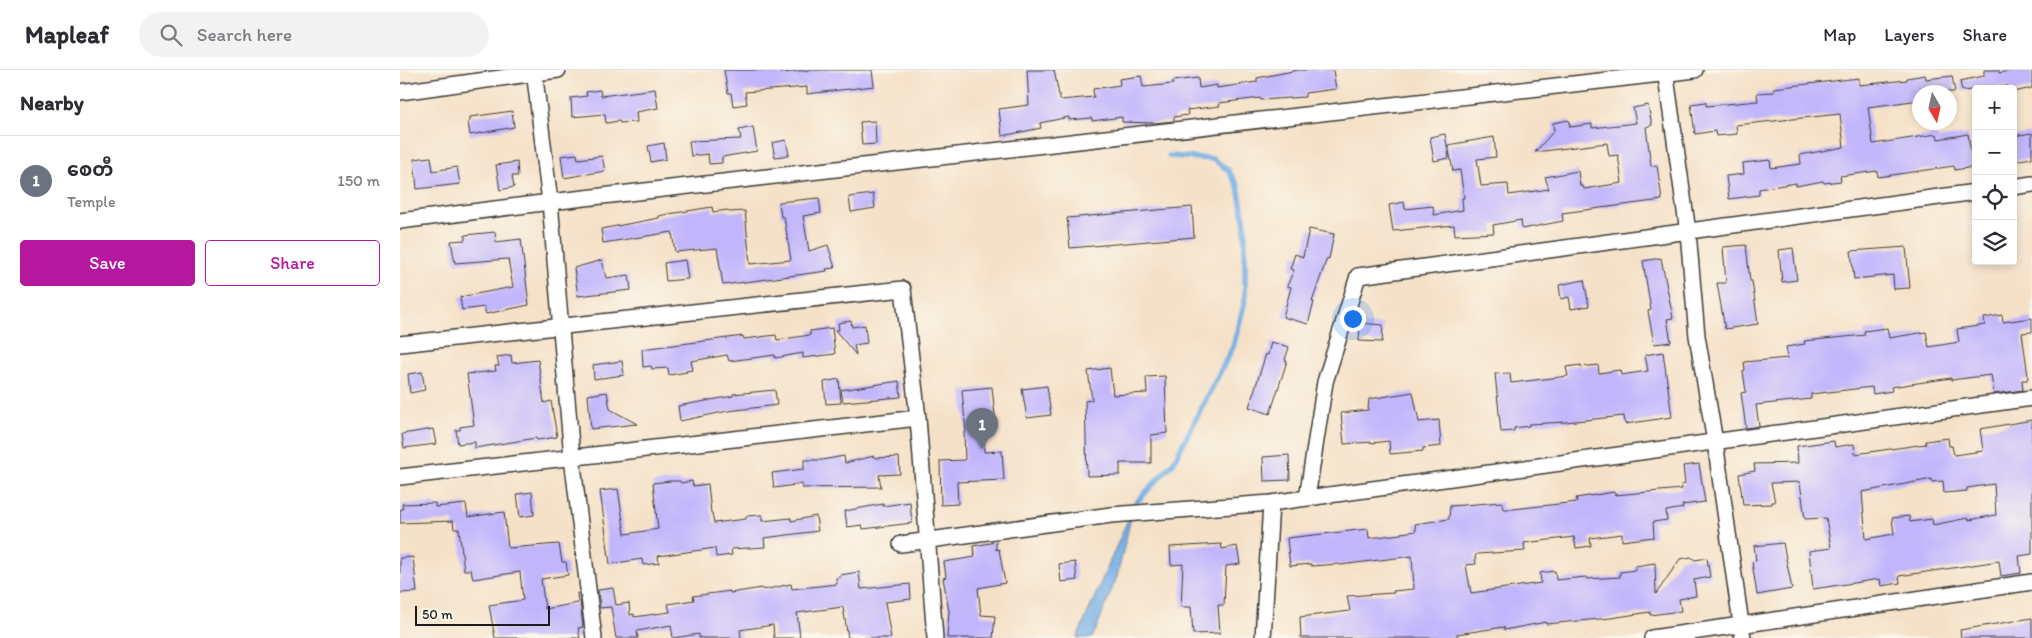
<!DOCTYPE html>
<meta charset="utf-8">
<style>
body{margin:0;font-family:Itim,"Noto Sans Myanmar",sans-serif;background:#f2f2f3;color:#2b2b33}
.controls{position:absolute;right:15px;top:15px;display:grid;overflow:hidden;border-radius:5px;box-shadow:0 2px 8px #0003}
.controls button{width:45px;height:45px;display:grid;place-items:center;padding:0;border:0;border-bottom:1px solid #e1e1e2;background:#fff;color:#2b2b33;font:25px sans-serif}
.compass{position:absolute;left:1512px;top:15px;width:45px;height:45px;border-radius:50%;background:#fff;box-shadow:0 2px 8px #0003;rotate:171deg}
.scale{position:absolute;left:15px;bottom:12px;width:135px;box-sizing:border-box;padding-left:5px;border:2px solid #1c1c1c;border-top:0;font-size:14px;line-height:18px;white-space:nowrap;color:#1c1c1c;-webkit-text-stroke:4px #fbf7ec;paint-order:stroke}
.you{position:absolute;left:952px;top:248px;width:18px;height:18px;margin:-12px;border:4px solid #fff;border-radius:50%;background:#1a73e8;box-shadow:0 0 0 8px #1a73e833}
.badge{display:grid;place-items:center;width:32px;height:32px;border-radius:50%;background:#b5179e;color:#fff;font-size:16px;font-weight:700}
.pin{position:absolute;translate:-50% -41px;filter:drop-shadow(0 1px 2px #0008)}
.pin::after{content:'';position:absolute;top:26px;width:18px;height:15px;background:inherit;clip-path:polygon(0 0,100% 0,50% 100%)}
.list{margin:0;padding:0;list-style:none}
h2{display:flex;justify-content:space-between;align-items:center;height:65px;margin:0;padding:0 20px;font-size:21px}
h2 small{font-size:16px;font-weight:400;color:#7c7c81}
.list li{display:grid;grid-template-columns:32px 1fr auto;gap:15px;align-items:center;box-sizing:border-box;height:90px;padding:0 20px;border-top:1px solid #e1e1e2}
.list b{display:block;font-size:19px;white-space:nowrap}
.list p{margin:0;font-size:16px;white-space:nowrap;color:#7c7c81}
.list em{font-size:16px;font-style:normal;color:#7c7c81}
.actions{display:flex;gap:10px;padding:15px 20px}
.actions a{flex:1;padding:11px 0;border:1px solid #b5179e;border-radius:5px;text-align:center;font-size:18px;color:#b5179e}
.actions .main{background:#b5179e;color:#fff}
.icon{flex:none;width:28px;height:28px;fill:none;stroke:currentColor;stroke-width:2;stroke-linecap:round;stroke-linejoin:round}
.map{position:relative;flex:none;width:1632px;height:568px;overflow:hidden}
header{display:flex;align-items:center;gap:30px;box-sizing:border-box;height:70px;padding:0 25px;background:#fff;border-bottom:1px solid #e1e1e2}
header strong{font-size:24px}
nav{display:flex;gap:28px;margin-inline-start:auto;font-size:18px}
.search{width:350px;height:45px;background:#f2f2f3;display:flex;align-items:center;gap:12px;box-sizing:border-box;padding:0 18px;border-radius:28px;color:#7c7c81;font-size:19px}
main{display:flex}
aside{flex:1;background:#fff}
.map>svg:first-child{display:block}
.water{fill:#74aee5;stroke:#486580}
.lines{fill:none;stroke-linecap:round;stroke-linejoin:round}
.stream{stroke:#74aee5;stroke-width:5.5}
.building{fill:#c1b5fc;fill-rule:evenodd}
.minor-casing{stroke:#3d3a36;stroke-width:18}
.minor{stroke:#fff;stroke-width:15}
</style>
<header>
<strong>Mapleaf</strong>
<div class="search"><svg class="icon" aria-label="search" viewBox="0 0 24 24"><circle cx="10" cy="10" r="6"/><path d="M15 15l6 6"/></svg>Search here</div>
<nav><a>Map</a><a>Layers</a><a>Share</a></nav>
</header>
<main>
<aside>
<h2>Nearby<small></small></h2>
<ul class="list">
<li><span class="badge" style="background:#6b7280">1</span><div><b>စေတီ</b><p>Temple</p></div><em>150 m</em></li>
</ul>
<div class="actions"><a class="main">Save</a><a>Share</a></div>
</aside>
<div class="map">
<svg width="1632" height="568" viewBox="0 0 1632 568">
<rect width="100%" height="100%" fill="#fbf7ec"/>
<filter id="ink" filterUnits="userSpaceOnUse"><feTurbulence type="fractalNoise" baseFrequency=".02" numOctaves="2"/><feDisplacementMap in="SourceGraphic" scale="10" xChannelSelector="R" yChannelSelector="G"/><feConvolveMatrix kernelMatrix="1 2 1 2 8 2 1 2 1" color-interpolation-filters="sRGB"/></filter>
<filter id="wash" filterUnits="userSpaceOnUse"><feTurbulence type="fractalNoise" baseFrequency=".0096" numOctaves="4" result="noise"/><feDisplacementMap in="SourceGraphic" scale="20" xChannelSelector="R" yChannelSelector="G"/><feGaussianBlur stdDeviation="1.12" result="paint"/><feColorMatrix in="noise" values="0 0 0 0 0 0 0 0 0 0 0 0 0 0 0 0 0 1.4 0 .05"/><feComposite in="paint" operator="in"/></filter>
<g filter="url(#wash)">
<rect width="100%" height="100%" fill="#f5e1c7"/>
<path class="water" d="M734 435 717 507 695 562 692 568H677Z"/>
<g class="lines">
<path class="stream" d="M731 443 734 435 773 393 833 277 845 231V155L838 116 828 100 813 89 769 86"/>
</g>
<g id="blocks">
<path class="building" d="M324 0H381V3L409 0H472L474 16 407 24V17L345 22 347 34 333 36 331 23H328Z
M627 0H654L660 30 694 27 693 19 720 15 719 9 741 6 743 17 773 14V11L798 8 799 18 817 15V18L857 12V8L898 0H933L936 19 905 23V27L861 30 860 28 819 33 820 36 787 40 788 45 774 47V51L754 53 722 52V47L692 51V48L669 50V47L640 53 641 58 602 66 599 39 629 35Z
M1584 0H1599V3L1614 0H1632V18L1613 22V19H1608V16L1562 21 1560 11 1584 6Z
M1525 5 1526 9 1552 6 1555 22H1520V30L1468 37 1473 74 1537 64 1538 69 1568 64 1573 97 1555 100 1554 96 1478 107 1477 101 1440 106 1441 111 1424 113 1423 111 1396 116V113L1359 119V125L1329 129 1326 106 1344 104 1343 93 1370 90 1371 98 1401 94 1400 85 1444 77 1440 44 1336 55 1337 64 1316 66 1315 61 1295 64 1291 34 1306 32V36L1358 31 1357 23 1374 22V18L1459 8V15L1507 10V8Z
M255 19 258 38 236 42 237 52 220 53 219 51 206 53 205 44 172 47 171 28 187 26 186 22 200 20 201 26Z
M1248 35 1252 55 1246 57 1251 96 1257 95 1262 130 1162 143 1163 151 1122 159 1121 150 1093 155 1094 163 1055 165 1054 155 993 161 989 135 1004 132 1005 139 1033 136 1034 145 1063 140 1062 128H1064L1060 100 1053 101 1048 75 1094 67 1096 87 1077 89 1081 116 1108 114 1109 125 1149 119 1145 107 1178 101 1180 116H1183L1184 119 1222 113 1218 85 1209 86 1207 73 1135 82 1154 61 1153 53 1169 50 1170 57 1192 54V58L1236 53 1233 38Z
M112 41 114 57 70 65 68 52 70 51V47Z
M475 51 476 74 462 75 460 52Z
M353 57 357 81 322 87V93L309 94 308 84 291 86 289 71 341 69 339 60Z
M1632 63V88L1613 91V66Z
M1045 64 1049 88 1034 91 1030 67Z
M386 70 389 85 375 87 372 73Z
M264 73 266 89 251 92 248 76Z
M177 84 178 89 202 86 205 101 164 108 161 86Z
M31 87 33 101 57 97 60 114 17 119 14 89Z
M117 92 118 106H112L114 117 100 120 96 95Z
M473 124 475 138 451 142 449 127Z
M419 128 421 143 403 146 409 181 428 175 435 198 426 199 427 201 323 215 317 178 275 182 272 162 203 173 201 159 259 148V146L269 144 312 137 313 142 328 140 329 142 345 141 350 194 391 190 384 147H381L379 132Z
M792 137 794 167 670 178 667 148Z
M909 159 934 164 929 189 927 188 912 232H914L908 254 883 247 891 217 887 216 894 200 890 199 895 184 903 187Z
M95 162 96 172 121 169 129 235 86 244 84 237 62 240 60 227 113 217 108 189 55 193 51 171 65 170V165Z
M1346 175 1350 211H1352L1358 254 1325 259 1317 213H1326L1323 177Z
M1506 177 1510 218 1494 219 1493 205 1454 209 1451 181Z
M1393 178 1397 210 1382 212 1379 180Z
M1261 188 1273 248 1267 249 1271 272 1254 274 1248 241 1251 240 1243 191Z
M202 190 206 208 229 205 231 220 178 226 174 198Z
M285 190 288 209 266 211 264 193Z
M1184 210 1189 236 1171 239 1169 227 1161 229 1159 215Z
M1602 245 1603 252 1632 248V262L1622 263 1628 306 1627 310H1622L1623 320 1594 324 1591 305 1551 310V308L1491 317 1492 321 1473 324 1472 317 1411 324V329L1356 335 1359 356 1346 358 1341 323 1346 322 1343 301 1345 300 1344 292 1388 288 1386 277 1405 274 1404 271 1465 265 1464 261 1487 258 1489 268 1526 262 1529 277 1559 272 1557 259 1585 255 1584 248Z
M451 251 452 257 465 255 467 273 454 275 456 285 435 260H439L438 253Z
M960 253 983 255 982 272 959 271Z
M432 258 435 284 403 288V283L375 288V285L329 291 327 285 291 291 293 300 286 301 287 302 269 305 268 298 252 299 251 296 243 297 242 279 343 266 344 269 376 265 377 270 410 265V261Z
M871 272 889 277 885 290 887 291 870 344 849 337 866 284 868 285Z
M1263 282 1272 347 1225 354 1224 346 1166 352 1129 354V356L1114 358V361L1101 362 1095 304 1110 303 1111 313 1168 306 1166 297 1181 295V297L1198 295 1199 303 1220 300 1221 305 1248 301 1245 285Z
M111 285 112 293 138 290 144 333 151 331 157 367 137 370 136 368 75 378V372L58 374 56 360H60V357L74 355 67 304 96 301 95 296H99L97 287Z
M222 291 224 305 194 309 193 295Z
M710 298 713 325 747 323 746 307 765 306 767 363 751 365V393H720V405L687 406 685 331 692 330 688 301Z
M22 302 25 320 10 323 8 304Z
M439 309 441 333 426 334 424 312Z
M499 311 501 327 443 332 441 320Z
M647 316 651 345 627 348 622 319Z
M592 317 595 346 583 347 584 382 602 381 604 410 557 412 558 434 541 435 540 391 565 390 564 362H566L562 320Z
M375 320 377 335 328 341 280 351 278 336 333 326V324Z
M207 322 210 339 237 354 191 359 188 325Z
M1013 322 1019 352 1039 350 1041 376 1023 378V381L990 384 989 371 972 373V372L944 374 941 343 968 340 969 329Z
M1632 350V484L1619 486 1621 503 1601 506 1599 491 1499 506 1500 513 1481 516 1480 509 1413 519 1409 481 1431 478 1426 448 1405 449 1400 412 1371 413 1375 432H1372V434L1343 435 1339 404 1355 401 1354 394 1398 393 1397 376 1434 371 1435 377 1454 374 1455 384 1526 374 1525 371 1548 368 1549 376H1552L1554 385 1583 381 1580 359ZM1532 409V412L1543 411 1544 423 1567 421V418L1594 414 1596 445 1569 450 1568 448 1533 455 1532 449 1510 452 1509 446 1492 448 1494 464 1466 469 1462 422Z
M33 359 36 374 4 378 2 364Z
M889 385 890 410 864 411 863 387Z
M444 386 445 393 474 386 475 388 499 387 500 404 479 405 481 417 402 418V414L374 418 372 403 404 399V390H422Z
M1299 394 1305 432 1282 435 1283 438 1266 441 1267 450 1253 452 1254 467 1222 471V464L1190 468 1191 476 1176 478 1174 467 1124 473 1125 481 1077 484 1075 486 1076 494 1066 495 1071 523 1141 513 1140 503 1155 501 1156 510 1186 507 1187 509 1220 507V502L1235 500V496L1255 493 1256 524 1280 489 1291 487 1295 490 1307 488 1310 507 1294 510 1296 526 1279 529 1281 541 1250 545V542L1211 548 1146 554V552L1104 560V557L1057 564V567L1048 568H901L900 547 950 541 947 526 994 523 993 521 1014 519 1012 486 940 495 939 494 911 496V494L890 496 887 468 968 459 969 468 1001 464V463L1016 461 1015 454 1049 449 1050 436 1102 432 1103 439H1113L1177 432 1176 428 1214 422 1215 425 1282 419 1281 415 1285 414 1283 396Z
M270 411H280L281 413 292 411 293 416 308 414 311 443H312L314 453 346 449V446L362 445V451L391 448V451L416 446 418 461 364 468 365 477 331 479 332 485 316 487 315 478 258 486 259 493 243 495 242 489 210 494 200 421 218 419 225 464 258 459 253 413Z
M132 422 134 445 120 447 117 424Z
M510 432 512 453 463 459 462 455 447 457 445 441 483 434V436Z
M35 433V437L66 434 68 447 104 442 108 478 159 474 162 492H166L168 505 141 509 145 539 178 533 177 523H179L183 557 178 558 180 568H95L89 535 123 530 120 502 73 509 71 500H64L59 459H54L53 451 0 453V440L3 439 2 434Z
M596 472V480L599 479 605 513 578 518 581 545 595 546 593 568H547L549 541 543 508 546 507 544 492 575 487 573 476Z
M1383 473 1392 519 1357 525 1352 492 1356 491 1354 476Z
M821 474 822 479 837 476 840 494 826 496 824 535H818L820 563 793 564 791 537H781L783 494 771 495 770 477Z
M13 487 17 522 0 523V488Z
M675 492 677 510 661 512 659 494Z
M459 502 461 519 510 514 511 529 485 532 491 568H448L443 537 397 543 400 568H374L373 555 340 560 341 568H299V564L273 568 271 555 237 561 238 568H216L211 537 200 538 198 520 213 518 216 535 229 533 230 545 234 544V547L270 542 268 534 294 530 293 526 330 521V523L362 518 363 520 391 514 392 519 437 514 436 508 441 507 440 505Z
M1632 548V568H1561L1560 560Z"/>
</g>
</g>
<g filter="url(#ink)">
<use href="#blocks" fill-opacity="0" stroke="#3d3a36" stroke-width="1"/>
<g class="lines">
<g class="minor-casing">
<path id="minor" d="M134 0 150 132 172 387 194 568
M1265 0 1288 162 1297 266 1315 372 1343 568
M0 22 158 0
M1613 117 1632 114
M0 151 150 132 1295 0
M0 274 503 219 518 348 535 568
M0 407 518 348
M907 428 925 312 958 206 1576 122
M501 474 711 445 871 433 1632 328
M863 568 871 433
M1252 568 1632 512"/>
</g>
<use href="#minor" class="minor"/>
</g>
</g>
</svg>
<div class="controls">
<button>+</button>
<button>−</button>
<button><svg class="icon" aria-label="locate" viewBox="0 0 24 24"><circle cx="12" cy="12" r="6"/><path d="M12 2v4M12 18v4M2 12h4M18 12h4"/></svg></button>
<button><svg class="icon" aria-label="layers" viewBox="0 0 24 24"><path d="M12 4l9 5-9 5-9-5zM3 14l9 5 9-5"/></svg></button>
</div>
<svg class="compass" viewBox="-18 -18 36 36"><path d="M0-13l5 13h-10z" fill="#e53935"/><path d="M0 13l5-13h-10z" fill="#7c7c81"/></svg>
<div class="scale">50 m</div>
<div class="you"></div>
<div class="pin badge" style="left:582px;top:379px;background:#6b7280">1</div>
</div>
</main>
